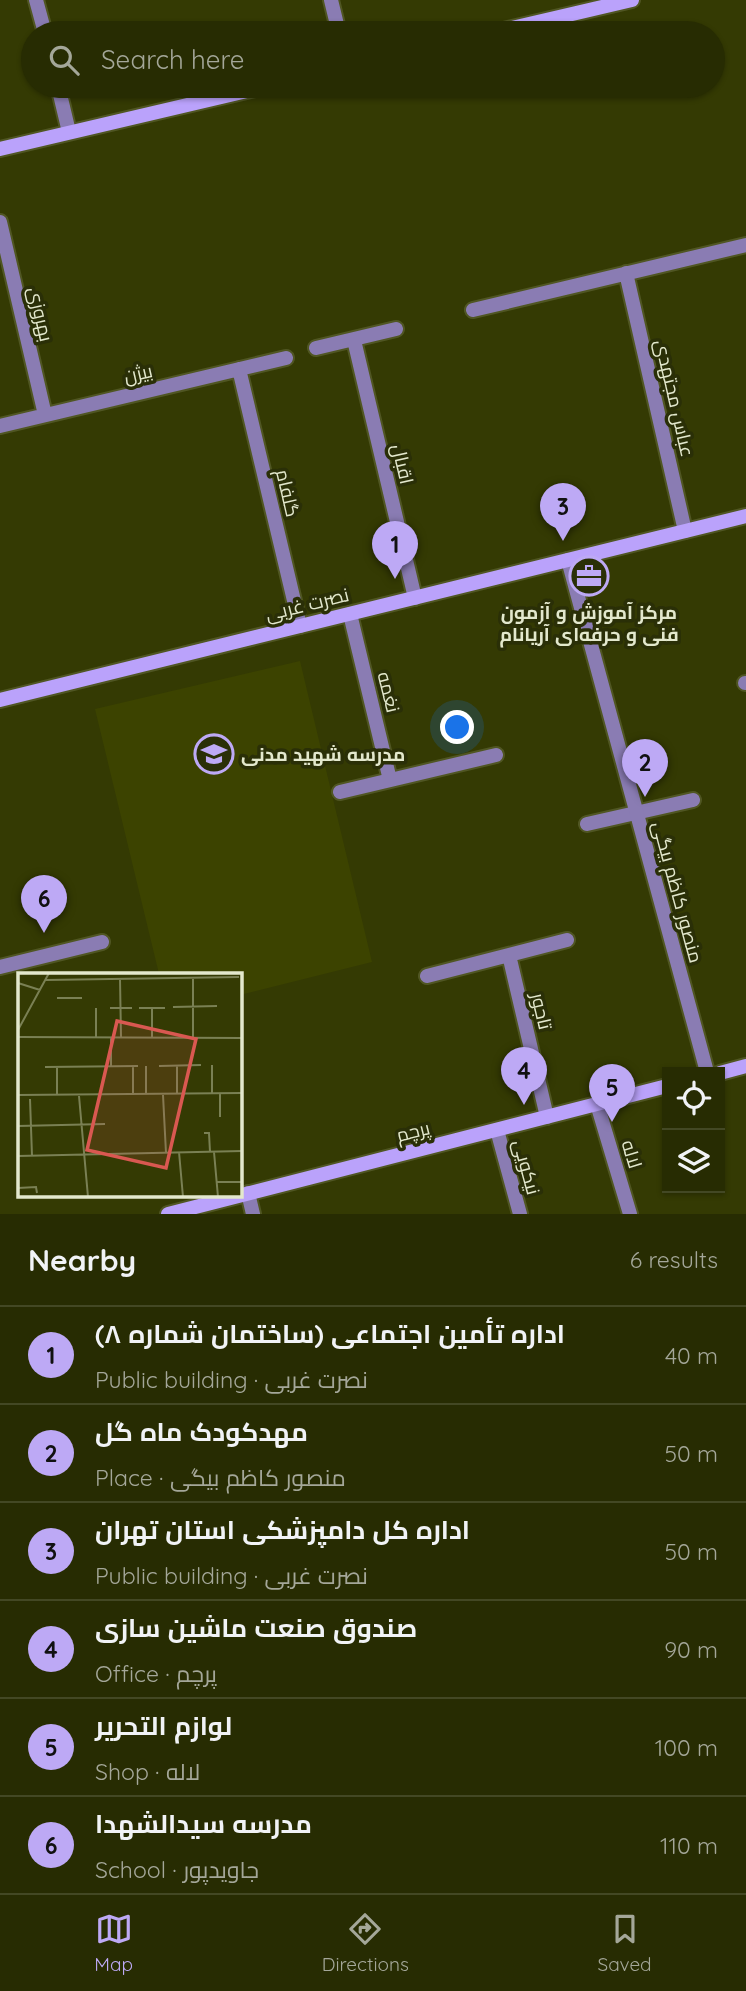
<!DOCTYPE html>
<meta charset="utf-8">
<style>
body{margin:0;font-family:Quicksand,Cairo,sans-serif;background:#333811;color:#f1f3f6}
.controls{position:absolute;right:21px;bottom:21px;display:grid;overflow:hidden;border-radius:0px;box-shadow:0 2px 5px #0004}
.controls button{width:63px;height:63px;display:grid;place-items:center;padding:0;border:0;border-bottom:2px solid #434824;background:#272c02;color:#f1f3f6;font:35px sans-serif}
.you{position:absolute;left:458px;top:728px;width:24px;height:24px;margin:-18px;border:5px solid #fff;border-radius:50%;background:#1a73e8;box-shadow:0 0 0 10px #1a73e833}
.badge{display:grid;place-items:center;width:46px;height:46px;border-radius:50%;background:#bda9f5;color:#111;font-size:23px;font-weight:700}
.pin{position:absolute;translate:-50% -58px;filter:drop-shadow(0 2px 4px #0008)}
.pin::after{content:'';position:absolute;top:37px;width:24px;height:21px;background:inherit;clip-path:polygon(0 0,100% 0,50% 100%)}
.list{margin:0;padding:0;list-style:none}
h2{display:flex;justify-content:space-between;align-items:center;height:91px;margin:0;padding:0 28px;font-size:30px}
h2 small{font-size:23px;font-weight:400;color:#a4a799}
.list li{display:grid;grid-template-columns:46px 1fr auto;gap:21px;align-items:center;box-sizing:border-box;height:98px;padding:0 28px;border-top:2px solid #434824}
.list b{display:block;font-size:26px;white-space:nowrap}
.list p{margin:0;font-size:23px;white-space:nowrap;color:#a4a799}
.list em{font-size:23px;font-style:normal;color:#a4a799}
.icon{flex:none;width:38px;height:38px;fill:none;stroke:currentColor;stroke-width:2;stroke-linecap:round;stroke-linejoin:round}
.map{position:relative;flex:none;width:746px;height:1214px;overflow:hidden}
.search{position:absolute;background:#272c02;box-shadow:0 2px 5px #0004;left:21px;right:21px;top:21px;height:77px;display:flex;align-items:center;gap:18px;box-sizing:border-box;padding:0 24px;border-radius:38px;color:#a4a799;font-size:26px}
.sheet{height:679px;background:#272c02}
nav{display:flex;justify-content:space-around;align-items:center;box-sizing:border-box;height:98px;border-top:2px solid #434824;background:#272c02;font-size:19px;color:#a4a799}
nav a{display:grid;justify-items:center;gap:4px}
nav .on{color:#bda9f5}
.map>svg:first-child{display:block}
.built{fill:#3c4300}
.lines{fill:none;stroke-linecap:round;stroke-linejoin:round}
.lane-casing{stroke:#505623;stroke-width:18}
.street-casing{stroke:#505623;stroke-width:18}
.secondary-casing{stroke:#505623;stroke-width:18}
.lane{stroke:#8a7cb3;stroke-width:14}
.street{stroke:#8a7cb3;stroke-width:14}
.secondary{stroke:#baa2fb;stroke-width:14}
.labels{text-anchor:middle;stroke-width:7;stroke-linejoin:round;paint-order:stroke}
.street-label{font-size:19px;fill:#e3e8cd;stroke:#2a2f07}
.poi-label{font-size:19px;font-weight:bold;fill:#e3e8cd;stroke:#2a2f07}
.inset-road{fill:none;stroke:#7a8054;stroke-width:2}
.view{fill:#d95851;fill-opacity:0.15;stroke:#d95851;stroke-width:3.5}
.inset-edge{fill:none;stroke:#e3e8cd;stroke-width:3.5}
</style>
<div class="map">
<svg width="746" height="1214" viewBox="0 0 746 1214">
<rect width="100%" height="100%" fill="#343a03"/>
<path class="built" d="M300 661 372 962 240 995V974H159L95 709Z"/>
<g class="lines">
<g class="lane-casing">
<path id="lane" d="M354 340 415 598
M316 348 396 329
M587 824 693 800"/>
</g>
<g class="street-casing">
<path id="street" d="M36 0 45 33
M331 0 339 33
M58 86 69 132
M0 222 45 415
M626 273 685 531
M473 310 746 245
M239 369 300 626
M0 426 286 358
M568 560 707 1072
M350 614 390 780
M745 683H746
M340 792 496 755
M509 955 547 1117
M0 967 102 942
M427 976 567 940
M597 1104 630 1214
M497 1130 520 1214
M248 1193 253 1214"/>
</g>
<g class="secondary-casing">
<path id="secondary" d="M491 33 632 0
M0 149 268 86
M0 700 746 516
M720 1073 746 1066
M168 1214 667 1086"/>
</g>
<use href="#lane" class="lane"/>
<use href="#street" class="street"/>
<use href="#secondary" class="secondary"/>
</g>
<defs>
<g id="office-ring" transform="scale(2.0125)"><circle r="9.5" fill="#2a2f07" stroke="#bda9f5" stroke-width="1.5"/><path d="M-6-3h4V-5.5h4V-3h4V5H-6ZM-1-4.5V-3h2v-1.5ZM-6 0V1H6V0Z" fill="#bda9f5"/></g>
<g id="school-ring" transform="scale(2.0125)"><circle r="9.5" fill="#2a2f07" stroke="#bda9f5" stroke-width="1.5"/><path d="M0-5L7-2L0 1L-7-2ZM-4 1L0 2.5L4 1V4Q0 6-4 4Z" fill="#bda9f5"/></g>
</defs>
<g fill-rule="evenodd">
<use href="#office-ring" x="589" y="576"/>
<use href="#school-ring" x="214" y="754"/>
</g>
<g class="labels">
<g class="street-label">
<text transform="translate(41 314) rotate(77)" y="7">بهروزی</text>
<text transform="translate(138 373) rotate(-13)" y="7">بیژن</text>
<text transform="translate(675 398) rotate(77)" y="7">عباس مجتهدی</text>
<text transform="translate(403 464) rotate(77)" y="7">اقبال</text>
<text transform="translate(288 493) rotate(77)" y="7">گلفام</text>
<text transform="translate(307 604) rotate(-14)" y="7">نصرت غربی</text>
<text transform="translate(389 692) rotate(76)" y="7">نغمه</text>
<text transform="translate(678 892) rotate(75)" y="7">منصور کاظم بیگی</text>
<text transform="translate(542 1011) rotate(77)" y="7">تاجور</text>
<text transform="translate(413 1131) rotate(-14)" y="7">پرچم</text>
<text transform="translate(632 1154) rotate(73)" y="7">لاله</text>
<text transform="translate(527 1167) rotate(75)" y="7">نیکویی</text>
</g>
<g class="poi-label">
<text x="589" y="619">مرکز آموزش و آزمون<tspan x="589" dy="22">فنی و حرفه‌ای آریانام</tspan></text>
<text x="241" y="761" text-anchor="start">مدرسه شهید مدنی</text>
</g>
</g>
<g transform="translate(18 973)">
<rect width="224" height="224" fill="#343a03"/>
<path class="inset-road" d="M175 5V64M102 6 103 64M28 7 221 4M0 10 22 17M39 25H64M155 34 199 33M78 35V64M92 35H114M121 35H147M134 35V64M0 57 31 0M0 64 224 65M93 64V93M194 92V121M115 93V122M128 93V122M141 93 183 92M27 94 120 93M39 121V94M159 121V92M202 121V144M0 122 224 120M145 122 148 180M61 123 70 224M12 126 14 183M0 153 87 151M186 160H191L192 179M161 179 165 224M196 179 200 224M0 183 224 178M198 209H224M0 215 18 214 19 220"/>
<path class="view" d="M99 48 178 66 148 195 69 177Z"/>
<rect width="224" height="224" class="inset-edge"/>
</g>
</svg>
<div class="controls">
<button><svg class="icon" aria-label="locate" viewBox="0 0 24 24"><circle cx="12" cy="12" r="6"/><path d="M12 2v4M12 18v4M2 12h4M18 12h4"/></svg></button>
<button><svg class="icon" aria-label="layers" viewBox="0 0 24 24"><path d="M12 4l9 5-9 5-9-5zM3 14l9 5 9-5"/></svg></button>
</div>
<div class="you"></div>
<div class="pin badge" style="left:395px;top:579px">1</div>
<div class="pin badge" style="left:645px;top:797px">2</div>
<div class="pin badge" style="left:563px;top:541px">3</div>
<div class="pin badge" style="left:524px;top:1105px">4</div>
<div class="pin badge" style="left:612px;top:1122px">5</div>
<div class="pin badge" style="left:44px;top:933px">6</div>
<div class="search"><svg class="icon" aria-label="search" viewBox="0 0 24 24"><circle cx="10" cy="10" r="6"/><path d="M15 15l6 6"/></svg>Search here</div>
</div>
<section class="sheet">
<h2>Nearby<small>6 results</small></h2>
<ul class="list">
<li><span class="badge">1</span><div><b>اداره تأمین اجتماعی (ساختمان شماره ۸)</b><p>Public building · نصرت غربی</p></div><em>40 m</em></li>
<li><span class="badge">2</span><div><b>مهدکودک ماه گل</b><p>Place · منصور کاظم بیگی</p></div><em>50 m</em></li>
<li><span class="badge">3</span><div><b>اداره کل دامپزشکی استان تهران</b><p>Public building · نصرت غربی</p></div><em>50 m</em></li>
<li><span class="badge">4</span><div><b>صندوق صنعت ماشین سازی</b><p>Office · پرچم</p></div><em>90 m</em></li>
<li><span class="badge">5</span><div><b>لوازم التحریر</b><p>Shop · لاله</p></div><em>100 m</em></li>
<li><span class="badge">6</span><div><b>مدرسه سیدالشهدا</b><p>School · جاویدپور</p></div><em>110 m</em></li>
</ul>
</section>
<nav>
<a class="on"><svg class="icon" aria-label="map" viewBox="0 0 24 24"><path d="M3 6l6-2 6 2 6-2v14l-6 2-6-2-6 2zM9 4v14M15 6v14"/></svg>Map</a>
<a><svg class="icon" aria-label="directions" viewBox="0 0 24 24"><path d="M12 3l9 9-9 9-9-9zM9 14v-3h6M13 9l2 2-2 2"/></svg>Directions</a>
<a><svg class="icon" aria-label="saved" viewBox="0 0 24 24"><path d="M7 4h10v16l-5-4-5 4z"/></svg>Saved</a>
</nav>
